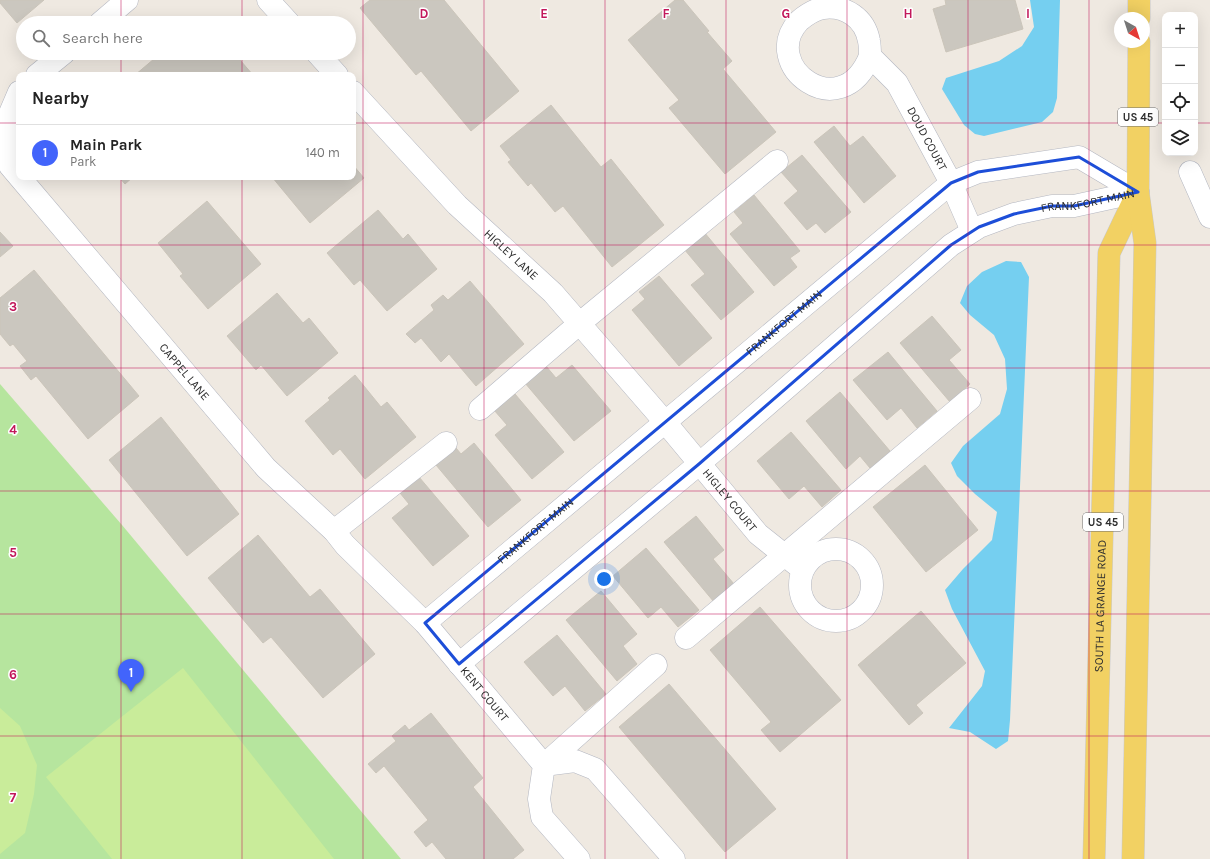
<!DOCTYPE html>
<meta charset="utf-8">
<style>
body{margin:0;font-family:Karla,sans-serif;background:#f6f6f6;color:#222}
.controls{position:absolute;right:12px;top:12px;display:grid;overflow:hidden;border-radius:8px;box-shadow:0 4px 16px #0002}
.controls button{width:36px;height:36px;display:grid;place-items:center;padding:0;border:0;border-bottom:1px solid #e0e0e0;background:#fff;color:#222;font:20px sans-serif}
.compass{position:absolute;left:1114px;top:12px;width:36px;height:36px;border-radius:50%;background:#fff;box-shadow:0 4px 16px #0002;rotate:141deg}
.you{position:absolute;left:604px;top:579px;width:14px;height:14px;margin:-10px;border:3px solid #fff;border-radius:50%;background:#1a73e8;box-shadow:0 0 0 6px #1a73e833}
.badge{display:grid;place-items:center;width:26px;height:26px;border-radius:50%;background:#4264fb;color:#fff;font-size:13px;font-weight:700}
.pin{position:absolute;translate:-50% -33px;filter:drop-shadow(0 1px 2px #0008)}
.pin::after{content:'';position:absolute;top:21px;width:14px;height:12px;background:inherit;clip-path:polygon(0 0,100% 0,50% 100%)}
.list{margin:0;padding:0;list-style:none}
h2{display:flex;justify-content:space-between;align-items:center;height:52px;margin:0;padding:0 16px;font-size:17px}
h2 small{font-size:13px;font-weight:400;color:#767676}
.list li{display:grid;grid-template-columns:26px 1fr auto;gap:12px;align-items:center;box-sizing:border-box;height:56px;padding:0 16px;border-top:1px solid #e0e0e0}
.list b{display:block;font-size:15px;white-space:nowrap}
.list p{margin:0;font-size:13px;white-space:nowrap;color:#767676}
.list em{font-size:13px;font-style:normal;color:#767676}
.icon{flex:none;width:22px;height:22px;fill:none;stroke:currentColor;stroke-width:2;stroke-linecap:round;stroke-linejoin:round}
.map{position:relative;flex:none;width:1210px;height:859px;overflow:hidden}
.search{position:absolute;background:#fff;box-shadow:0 4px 16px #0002;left:16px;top:16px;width:340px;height:44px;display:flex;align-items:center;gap:10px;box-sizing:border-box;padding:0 14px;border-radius:22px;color:#767676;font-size:15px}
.panel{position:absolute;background:#fff;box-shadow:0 4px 16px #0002;left:16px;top:72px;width:340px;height:108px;border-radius:8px}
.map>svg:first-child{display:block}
.green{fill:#b6e59e}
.pitch{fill:#c9ec9a}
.water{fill:#75cff0}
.building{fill:#cbc7bf;stroke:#cbc5ba}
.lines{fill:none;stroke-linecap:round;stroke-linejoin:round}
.minor-casing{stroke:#b4b7c1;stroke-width:23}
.major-casing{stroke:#c9c9c9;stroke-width:23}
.minor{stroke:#fff;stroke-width:22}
.major{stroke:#f2d163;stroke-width:22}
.marked{fill:none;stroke:#1d4ed8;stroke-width:3;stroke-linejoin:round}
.grid{fill:none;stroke:#c2185b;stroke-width:1;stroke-opacity:0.55}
.labels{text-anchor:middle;stroke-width:3;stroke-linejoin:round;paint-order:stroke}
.shield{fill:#fff;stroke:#6d6d6d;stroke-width:1}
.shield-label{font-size:11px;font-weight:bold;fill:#2e2e2e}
.street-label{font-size:12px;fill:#2e2e2e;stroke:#fff}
.grid-label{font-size:13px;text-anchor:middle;font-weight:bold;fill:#c2185b;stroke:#fff;stroke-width:3;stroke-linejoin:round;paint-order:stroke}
</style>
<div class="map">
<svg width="1210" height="859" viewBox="0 0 1210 859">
<rect width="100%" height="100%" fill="#efe9e1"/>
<path class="green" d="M0 384 122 525 401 859H0Z"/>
<path class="pitch" d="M183 668 334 859H112L46 777Z
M0 708 20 726 37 765 34 794 25 833 0 854Z"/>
<path class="water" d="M1030 0H1060L1057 98 1053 112 1042 122 984 136 975 134 964 125 942 89 946 78 999 61 1022 46 1034 27Z
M1006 261 1021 262 1029 277 1010 720 1008 741 996 749 970 732 949 728 982 686 985 671 952 609 945 590 963 569 992 540 997 512 975 494 957 476 951 463 963 446 1000 414 1007 389 1005 359 994 335 970 315 960 303 967 286 982 272Z"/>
<path class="building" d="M0 0H44L17 23 0 3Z
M370 0H444L519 91 471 131 421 71 416 75 360 8Z
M675 0H683L709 31 707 32 732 61 723 69 776 132 725 174 669 108 679 100 628 40Z
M945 0H1015L1023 29 946 52 933 9 946 5Z
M161 53H234L253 75H135Z
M551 105 601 167 611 159 664 225 612 267 563 206 555 212 531 183 528 186 508 162 511 160 500 146Z
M834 126 850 146 863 136 896 176 864 203 814 142Z
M802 155 851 212 825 233 816 223 807 230 784 203 798 191 781 172Z
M353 165 364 178 310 223 272 177H353Z
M119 177H133L125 184Z
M754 195 800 251 790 258 797 267 774 286 730 234 743 223 734 212Z
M207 201 261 264 208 309 180 276 183 274 158 243Z
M378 210 403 239 408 234 437 269 387 311 360 280 354 285 327 253Z
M0 232 13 246 0 257Z
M704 232 754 292 721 320 691 285 705 274 684 249Z
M34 270 139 396 88 439 36 376 31 380 20 366 27 361 13 344 10 346 0 334V298Z
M659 276 712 338 679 366 632 310 645 299 639 292Z
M470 281 524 344 476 386 449 354 441 362 421 338 415 343 406 334 434 310 431 305 443 295 448 300Z
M277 293 303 323 309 318 338 353 287 396 261 365 256 370 227 336Z
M932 316 961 350 949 360 970 384 950 402 900 343Z
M888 352 937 411 917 428 901 408 887 420 853 380Z
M572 365 611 411 574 441 525 383 546 366 556 378Z
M355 375 381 407 387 402 416 437 365 479 340 449 333 455 305 421 330 400 328 398Z
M840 392 890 451 870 468 860 456 846 469 806 421Z
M515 394 564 452 532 479 495 435 507 425 494 410Z
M161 417 239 514 187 556 109 460Z
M791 432 841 490 822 507 804 486 789 499 757 461Z
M474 443 521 500 488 527 436 465 456 448 461 454Z
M925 465 978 530 926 572 873 507Z
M419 477 469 536 433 566 392 518 409 504 400 493Z
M696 516 724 550 713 559 734 584 714 602 664 542Z
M258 535 310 597 320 589 375 654 323 698 271 637 263 643 208 578Z
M646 548 699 610 678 627 661 607 648 618 613 576Z
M601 591 637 634 623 646 637 664 617 681 566 620Z
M760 607 841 700 780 752 761 730 771 722 710 650Z
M921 611 966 663 916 705 923 713 909 725 858 665Z
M557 635 606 694 585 711 565 686 553 696 524 662Z
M669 684 776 809 725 852 619 727Z
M431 713 483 778 473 787 524 850 513 859H446L432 842 426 847 414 832 428 820 384 766 376 773 368 764 396 741 392 736 405 725 409 730Z"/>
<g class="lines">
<g class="minor-casing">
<g id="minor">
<path d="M268 0 289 23"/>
<path d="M100 23 127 0"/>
<path d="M317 53 337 75"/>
<path id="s1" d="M870 56C841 128 758 65 799 21 806 15 813 10 823 8 845 5 865 18 869 41 870 46 870 51 870 56L897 83 951 183 972 231"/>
<path d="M37 75 64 53"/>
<path id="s2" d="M19 92 5 125 10 166 266 468 334 531 345 545 425 623 544 765 539 799 542 817 579 859"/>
<path id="s3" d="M353 92 457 205 553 293 665 422 758 534 802 569"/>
<path d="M1190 172 1210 217"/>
<path d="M480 409 580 323 777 161"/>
<path d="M334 531 446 443"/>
<circle cx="836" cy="585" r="36"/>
<path id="s4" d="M425 623 951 183 978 172 1079 157 1138 192"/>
<path d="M686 638 970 399"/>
<path id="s5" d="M459 664 699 464 951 245 979 227 1014 214 1052 206H1074L1138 192"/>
<path d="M544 765 575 761 595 769 674 859"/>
<path d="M544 765 656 665"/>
</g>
</g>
<g class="major-casing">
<g id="major">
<path d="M1139 18V0"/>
<path id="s6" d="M1094 859 1109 253 1138 192"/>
<path d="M1133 859 1145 243 1138 192 1139 42"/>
</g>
</g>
<use href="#minor" class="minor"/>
<use href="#major" class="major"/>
</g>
<path class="marked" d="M1079 157 1138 192 1074 206H1052L1014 214 979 227 951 245 699 464 459 664 425 623 951 183 978 172Z"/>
<path class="grid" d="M121 0V23M242 0V23M363 0V859M484 0V859M605 0V859M726 0V859M847 0V859M968 0V859M1089 0V859M121 53V75M242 53V75M0 123H19M353 123H1165M1195 123H1210M121 177V859M242 177V859M0 245H1210M0 368H1210M0 491H1210M0 614H1210M0 736H1210"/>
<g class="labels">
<g class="shield">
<rect x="1118" y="108" width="40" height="18" rx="3"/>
<rect x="1083" y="513" width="40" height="18" rx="3"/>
</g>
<g class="shield-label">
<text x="1138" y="121">US 45</text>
<text x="1103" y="526">US 45</text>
</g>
<g class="street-label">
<text dy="4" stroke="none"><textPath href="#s1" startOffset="356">DOUD COURT</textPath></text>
<text dy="4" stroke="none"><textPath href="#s5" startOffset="792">FRANKFORT MAIN</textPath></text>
<text dy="4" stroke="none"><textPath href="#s3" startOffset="227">HIGLEY LANE</textPath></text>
<text dy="4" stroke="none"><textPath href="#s4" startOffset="468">FRANKFORT MAIN</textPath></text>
<text dy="4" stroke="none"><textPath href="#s2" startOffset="347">CAPPEL LANE</textPath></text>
<text dy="4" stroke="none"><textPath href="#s3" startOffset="556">HIGLEY COURT</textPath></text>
<text dy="4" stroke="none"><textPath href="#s4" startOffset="144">FRANKFORT MAIN</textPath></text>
<text dy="4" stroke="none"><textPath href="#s6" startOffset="253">SOUTH LA GRANGE ROAD</textPath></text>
<text dy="4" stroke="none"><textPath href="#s2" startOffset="788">KENT COURT</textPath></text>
</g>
</g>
<g class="grid-label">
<text x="424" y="18">D</text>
<text x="544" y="18">E</text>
<text x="666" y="18">F</text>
<text x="786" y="18">G</text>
<text x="908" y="18">H</text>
<text x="1028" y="18">I</text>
<text x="13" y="311">3</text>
<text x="13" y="434">4</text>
<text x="13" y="557">5</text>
<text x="13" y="679">6</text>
<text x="13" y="802">7</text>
</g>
</svg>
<div class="controls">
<button>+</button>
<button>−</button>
<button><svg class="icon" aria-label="locate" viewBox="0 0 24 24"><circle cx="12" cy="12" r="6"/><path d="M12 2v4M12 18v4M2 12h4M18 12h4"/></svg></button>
<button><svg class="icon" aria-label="layers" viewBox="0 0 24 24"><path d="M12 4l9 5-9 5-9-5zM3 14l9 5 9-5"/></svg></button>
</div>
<svg class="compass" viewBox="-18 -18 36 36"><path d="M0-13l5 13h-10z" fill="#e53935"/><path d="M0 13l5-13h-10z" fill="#767676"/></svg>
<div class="you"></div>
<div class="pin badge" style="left:131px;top:692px">1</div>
<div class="search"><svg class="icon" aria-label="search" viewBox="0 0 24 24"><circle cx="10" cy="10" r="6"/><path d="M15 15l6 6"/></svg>Search here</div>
<section class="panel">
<h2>Nearby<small></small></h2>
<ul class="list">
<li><span class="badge">1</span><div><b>Main Park</b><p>Park</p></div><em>140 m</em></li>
</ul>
</section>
</div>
